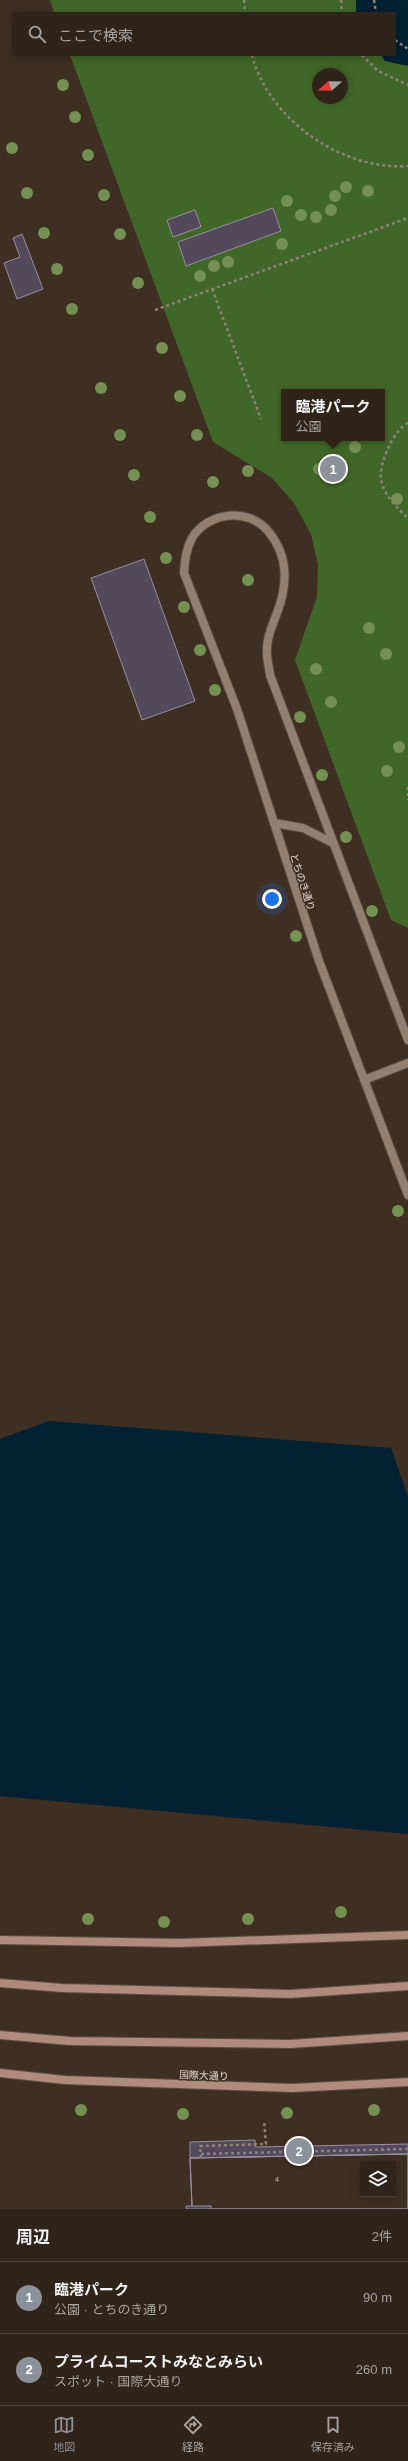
<!DOCTYPE html>
<html lang="ja">
<meta charset="utf-8">
<style>
body{margin:0;font-family:Arial,"Noto Sans JP",sans-serif;background:#372b23;color:#f1f3f6}
.controls{position:absolute;right:12px;bottom:12px;display:grid;overflow:hidden;border-radius:0px;box-shadow:0 2px 10px #0003}
.controls button{width:36px;height:36px;display:grid;place-items:center;padding:0;border:0;border-bottom:1px solid #4a4039;background:#2f231a;color:#f1f3f6;font:20px sans-serif}
.compass{position:absolute;left:312px;top:68px;width:36px;height:36px;border-radius:50%;background:#2f231a;box-shadow:0 2px 10px #0003;rotate:250deg}
.you{position:absolute;left:272px;top:899px;width:14px;height:14px;margin:-10px;border:3px solid #fff;border-radius:50%;background:#1a73e8;box-shadow:0 0 0 6px #1a73e833}
.badge{display:grid;place-items:center;width:26px;height:26px;border-radius:50%;background:#8c9099;color:#fff;font-size:13px;font-weight:700}
.pin{position:absolute;translate:-50% -50%;border:2px solid #fff;box-shadow:0 1px 4px #0006}
.popup{position:absolute;left:281px;top:389px;width:104px;height:52px;box-sizing:border-box;display:grid;place-content:center;border-radius:0px;background:#2f231a;filter:drop-shadow(0 1px 3px #0005);font-size:13px;white-space:nowrap;color:#a7a4a2}
.popup b{font-size:15px;color:#f1f3f6}
.popup::after{content:'';position:absolute;left:50%;top:100%;margin-left:-8px;border:8px solid transparent;border-top-color:#2f231a}
.list{margin:0;padding:0;list-style:none}
h2{display:flex;justify-content:space-between;align-items:center;height:52px;margin:0;padding:0 16px;font-size:17px}
h2 small{font-size:13px;font-weight:400;color:#a7a4a2}
.list li{display:grid;grid-template-columns:26px 1fr auto;gap:12px;align-items:center;box-sizing:border-box;height:72px;padding:0 16px;border-top:1px solid #4a4039}
.list b{display:block;font-size:15px;white-space:nowrap}
.list p{margin:0;font-size:13px;white-space:nowrap;color:#a7a4a2}
.list em{font-size:13px;font-style:normal;color:#a7a4a2}
.icon{flex:none;width:22px;height:22px;fill:none;stroke:currentColor;stroke-width:2;stroke-linecap:round;stroke-linejoin:round}
.map{position:relative;flex:none;width:408px;height:2209px;overflow:hidden}
.search{position:absolute;background:#2f231a;box-shadow:0 2px 10px #0003;left:12px;right:12px;top:12px;height:44px;display:flex;align-items:center;gap:10px;box-sizing:border-box;padding:0 14px;border-radius:0px;color:#a7a4a2;font-size:15px}
.sheet{height:196px;background:#2f231a}
nav{display:flex;justify-content:space-around;align-items:center;box-sizing:border-box;height:56px;border-top:1px solid #4a4039;background:#2f231a;font-size:11px;color:#a7a4a2}
nav a{display:grid;justify-items:center;gap:2px}
nav .on{color:#8c9099}
.map>svg:first-child{display:block}
.green{fill:#416728;fill-rule:evenodd}
.water{fill:#022132}
.building{fill:#52495a;stroke:#998ea2;fill-rule:evenodd}
.lines{fill:none;stroke-linecap:round;stroke-linejoin:round}
.street-casing{stroke:#5a4c42;stroke-width:10}
.secondary-casing{stroke:#5a4c42;stroke-width:10}
.path{stroke:#908278;stroke-width:2.5;stroke-dasharray:3 3;stroke-linecap:butt}
.street{stroke:#917f71;stroke-width:8}
.secondary{stroke:#b08a7c;stroke-width:8}
.tree{fill:#749052}
.labels{text-anchor:middle;stroke-width:3;stroke-linejoin:round;paint-order:stroke}
.number-label{font-size:8px;fill:#bdb3b1}
.street-label{font-size:10px;fill:#e1d6ce;stroke:#3f2f23}
</style>
<div class="map">
<svg width="408" height="2209" viewBox="0 0 408 2209">
<rect width="100%" height="100%" fill="#3f2f23"/>
<path class="green" d="M50 0H408V928L391 920 295 660 317 597 318 565 311 534 294 503 272 478 213 442 70 55H395V13H54ZM318 74H342V98H318ZM284 392H382V438H284Z"/>
<path class="water" d="M356 0H408V66L385 61 381 55H395V13H356Z
M49 1421 391 1448 408 1497V1834L0 1796V1439Z"/>
<path class="building" d="M273 208 281 231 186 266 178 242Z
M195 210 201 227 173 237 167 220Z
M22 234 43 289 17 299 4 263 20 257 13 238Z
M144 559 195 701 142 720 91 578Z
M255 2140V2147L408 2144V2154L190 2158V2142Z
M408 2154V2209H211V2206H192L190 2158ZM363 2164H393V2194H363Z
M408 2154V2209H186V2206H192L190 2158ZM363 2164H393V2194H363Z"/>
<g class="lines">
<g class="street-casing">
<path id="street" d="M274 823 303 828 333 843
M408 1040 270 675C269 666 266 657 267 648 267 636 273 624 277 613 288 584 289 556 268 531 248 507 208 512 192 538 186 549 185 560 184 573L237 709 319 961 408 1195
M364 1080 408 1063"/>
</g>
<g class="secondary-casing">
<path id="secondary" d="M0 1940 179 1943 408 1935
M0 1983 62 1988 290 1994 408 1986
M0 2035 70 2041 290 2044 408 2036
M0 2073 65 2080 293 2088 408 2082"/>
</g>
<path class="path" d="M244 0 245 13
M341 0 342 13
M374 0 376 13
M395 40 408 49
M252 55C268 119 342 171 408 166
M362 55 378 71 408 85
M212 289 261 419
M155 310 408 218
M408 423C394 429 378 465 381 480 384 495 398 509 408 518
M408 787V800
M201 2154 408 2149
M201 2158 200 2146 266 2144 264 2121"/>
<use href="#street" class="street"/>
<use href="#secondary" class="secondary"/>
</g>
<g class="tree">
<circle cx="63" cy="85" r="6"/>
<circle cx="75" cy="117" r="6"/>
<circle cx="12" cy="148" r="6"/>
<circle cx="88" cy="155" r="6"/>
<circle cx="346" cy="187" r="6"/>
<circle cx="368" cy="191" r="6"/>
<circle cx="27" cy="193" r="6"/>
<circle cx="104" cy="195" r="6"/>
<circle cx="335" cy="196" r="6"/>
<circle cx="287" cy="201" r="6"/>
<circle cx="331" cy="210" r="6"/>
<circle cx="301" cy="215" r="6"/>
<circle cx="316" cy="217" r="6"/>
<circle cx="44" cy="233" r="6"/>
<circle cx="120" cy="234" r="6"/>
<circle cx="282" cy="244" r="6"/>
<circle cx="228" cy="262" r="6"/>
<circle cx="214" cy="266" r="6"/>
<circle cx="57" cy="269" r="6"/>
<circle cx="200" cy="276" r="6"/>
<circle cx="138" cy="283" r="6"/>
<circle cx="72" cy="309" r="6"/>
<circle cx="162" cy="348" r="6"/>
<circle cx="101" cy="388" r="6"/>
<circle cx="180" cy="396" r="6"/>
<circle cx="120" cy="435" r="6"/>
<circle cx="197" cy="435" r="6"/>
<circle cx="355" cy="447" r="6"/>
<circle cx="319" cy="469" r="6"/>
<circle cx="248" cy="471" r="6"/>
<circle cx="134" cy="475" r="6"/>
<circle cx="213" cy="482" r="6"/>
<circle cx="397" cy="499" r="6"/>
<circle cx="150" cy="517" r="6"/>
<circle cx="166" cy="558" r="6"/>
<circle cx="248" cy="580" r="6"/>
<circle cx="184" cy="607" r="6"/>
<circle cx="369" cy="628" r="6"/>
<circle cx="200" cy="650" r="6"/>
<circle cx="386" cy="654" r="6"/>
<circle cx="316" cy="669" r="6"/>
<circle cx="215" cy="690" r="6"/>
<circle cx="331" cy="702" r="6"/>
<circle cx="300" cy="717" r="6"/>
<circle cx="399" cy="747" r="6"/>
<circle cx="387" cy="771" r="6"/>
<circle cx="322" cy="775" r="6"/>
<circle cx="346" cy="837" r="6"/>
<circle cx="372" cy="911" r="6"/>
<circle cx="296" cy="936" r="6"/>
<circle cx="398" cy="1211" r="6"/>
<circle cx="341" cy="1912" r="6"/>
<circle cx="88" cy="1919" r="6"/>
<circle cx="248" cy="1919" r="6"/>
<circle cx="164" cy="1922" r="6"/>
<circle cx="81" cy="2110" r="6"/>
<circle cx="374" cy="2110" r="6"/>
<circle cx="287" cy="2113" r="6"/>
<circle cx="183" cy="2114" r="6"/>
</g>
<g class="labels">
<g class="number-label">
<text x="277" y="2182">4</text>
</g>
<g class="street-label">
<text transform="translate(303 882) rotate(72)" y="4">とちのき通り</text>
<text transform="translate(204 2075) rotate(2)" y="4">国際大通り</text>
</g>
</g>
</svg>
<div class="controls">
<button><svg class="icon" aria-label="layers" viewBox="0 0 24 24"><path d="M12 4l9 5-9 5-9-5zM3 14l9 5 9-5"/></svg></button>
</div>
<svg class="compass" viewBox="-18 -18 36 36"><path d="M0-13l5 13h-10z" fill="#e53935"/><path d="M0 13l5-13h-10z" fill="#a7a4a2"/></svg>
<div class="you"></div>
<div class="pin badge" style="left:333px;top:469px">1</div>
<div class="popup"><b>臨港パーク</b>公園</div>
<div class="pin badge" style="left:299px;top:2151px">2</div>
<div class="search"><svg class="icon" aria-label="search" viewBox="0 0 24 24"><circle cx="10" cy="10" r="6"/><path d="M15 15l6 6"/></svg>ここで検索</div>
</div>
<section class="sheet">
<h2>周辺<small>2件</small></h2>
<ul class="list">
<li><span class="badge">1</span><div><b>臨港パーク</b><p>公園 · とちのき通り</p></div><em>90 m</em></li>
<li><span class="badge">2</span><div><b>プライムコーストみなとみらい</b><p>スポット · 国際大通り</p></div><em>260 m</em></li>
</ul>
</section>
<nav>
<a class="on"><svg class="icon" aria-label="map" viewBox="0 0 24 24"><path d="M3 6l6-2 6 2 6-2v14l-6 2-6-2-6 2zM9 4v14M15 6v14"/></svg>地図</a>
<a><svg class="icon" aria-label="directions" viewBox="0 0 24 24"><path d="M12 3l9 9-9 9-9-9zM9 14v-3h6M13 9l2 2-2 2"/></svg>経路</a>
<a><svg class="icon" aria-label="saved" viewBox="0 0 24 24"><path d="M7 4h10v16l-5-4-5 4z"/></svg>保存済み</a>
</nav>
